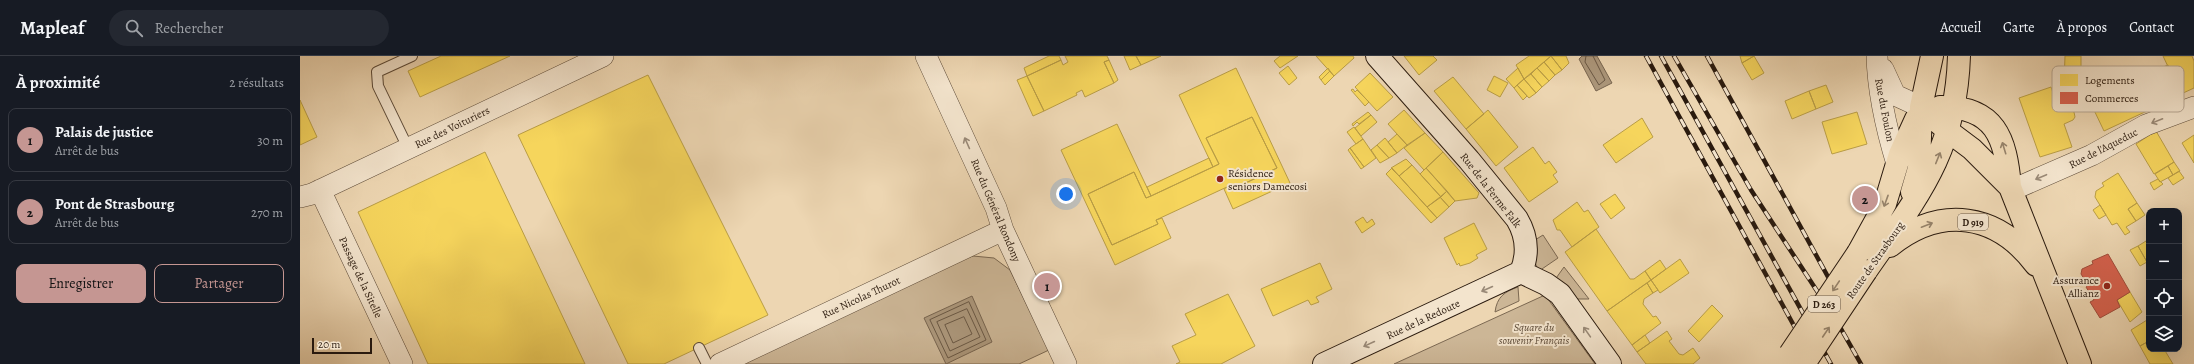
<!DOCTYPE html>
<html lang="fr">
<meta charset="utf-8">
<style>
body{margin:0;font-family:Alegreya,serif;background:#242831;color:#f1f3f6}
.controls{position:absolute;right:12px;bottom:12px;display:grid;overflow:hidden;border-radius:8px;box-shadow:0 4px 16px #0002}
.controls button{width:36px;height:36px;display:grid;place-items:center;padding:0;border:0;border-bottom:1px solid #363941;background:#171b24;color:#f1f3f6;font:20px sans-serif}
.scale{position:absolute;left:12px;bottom:10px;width:60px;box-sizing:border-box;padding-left:4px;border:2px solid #2a1a0e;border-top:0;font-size:11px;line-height:14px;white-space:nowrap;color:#2a1a0e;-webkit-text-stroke:3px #f3e4cd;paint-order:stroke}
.you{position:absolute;left:766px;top:138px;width:14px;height:14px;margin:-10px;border:3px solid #fff;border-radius:50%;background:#1a73e8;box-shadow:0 0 0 6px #1a73e833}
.badge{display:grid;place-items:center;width:26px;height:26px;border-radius:50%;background:#c59692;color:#111;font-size:13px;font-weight:700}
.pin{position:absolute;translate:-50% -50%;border:2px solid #fff;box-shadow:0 1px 4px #0006}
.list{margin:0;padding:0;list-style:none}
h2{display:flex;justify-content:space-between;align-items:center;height:52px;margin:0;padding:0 16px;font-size:17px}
h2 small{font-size:13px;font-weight:400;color:#9ea1a6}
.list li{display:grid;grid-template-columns:26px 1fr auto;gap:12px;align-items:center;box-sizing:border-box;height:64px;margin:0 8px 8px;padding:0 8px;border:1px solid #363941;border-radius:8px}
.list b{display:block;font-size:15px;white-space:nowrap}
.list p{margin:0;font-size:13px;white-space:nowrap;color:#9ea1a6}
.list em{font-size:13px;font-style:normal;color:#9ea1a6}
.actions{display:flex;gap:8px;padding:12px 16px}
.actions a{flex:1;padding:9px 0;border:1px solid #c59692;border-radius:8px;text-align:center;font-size:14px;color:#c59692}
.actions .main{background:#c59692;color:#111}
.icon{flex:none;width:22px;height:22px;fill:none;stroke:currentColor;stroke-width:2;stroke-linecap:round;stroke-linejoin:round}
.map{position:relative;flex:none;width:1894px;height:308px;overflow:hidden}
header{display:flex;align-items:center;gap:24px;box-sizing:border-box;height:56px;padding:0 20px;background:#171b24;border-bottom:1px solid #363941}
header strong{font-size:19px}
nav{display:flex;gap:22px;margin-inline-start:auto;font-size:14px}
.search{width:280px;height:36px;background:#242831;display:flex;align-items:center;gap:10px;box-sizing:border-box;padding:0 14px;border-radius:22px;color:#9ea1a6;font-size:15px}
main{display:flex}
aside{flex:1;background:#171b24}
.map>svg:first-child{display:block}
.green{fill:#ccb696;stroke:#7b6852}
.water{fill:#ab967a;stroke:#77644f}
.homes{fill:#f6d55c;stroke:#b99d45}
.shops{fill:#d6604d;stroke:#a24b3a}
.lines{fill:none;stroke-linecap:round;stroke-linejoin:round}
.shore{stroke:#6a5844;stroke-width:1}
.lane-casing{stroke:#5b4937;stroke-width:12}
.street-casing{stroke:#5b4937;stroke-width:22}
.secondary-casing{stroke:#2a1a0e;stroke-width:24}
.primary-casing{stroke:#2a1a0e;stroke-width:24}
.lane{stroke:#f3e4cd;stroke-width:10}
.street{stroke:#f3e4cd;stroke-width:21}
.secondary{stroke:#f3e4cd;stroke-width:22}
.primary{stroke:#edd6b2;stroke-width:22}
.rail-casing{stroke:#2a1a0e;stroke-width:4.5}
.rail{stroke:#f3e4cd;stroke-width:3;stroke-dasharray:9;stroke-linecap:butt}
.primary-bridge-casing{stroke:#2a1a0e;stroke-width:24;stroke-linecap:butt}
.primary-bridge{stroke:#edd6b2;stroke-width:22}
.oneway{stroke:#998977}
.oneway2{stroke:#958168}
.poi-dot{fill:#8f2418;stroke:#f3e4cd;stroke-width:1.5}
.labels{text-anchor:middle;stroke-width:4;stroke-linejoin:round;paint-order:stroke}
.shield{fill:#f3e4cd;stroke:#665747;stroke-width:1}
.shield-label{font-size:10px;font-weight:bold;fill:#2a1a0e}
.street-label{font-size:11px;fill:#2a1a0e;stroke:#f3e4cd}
.poi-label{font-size:11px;fill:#2a1a0e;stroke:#f3e4cd;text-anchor:start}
.park-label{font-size:11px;font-style:italic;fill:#5b4937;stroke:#f3e4cd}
.key{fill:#f3e4cd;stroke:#b7a794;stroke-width:1}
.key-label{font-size:11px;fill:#2a1a0e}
</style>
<header>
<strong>Mapleaf</strong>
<div class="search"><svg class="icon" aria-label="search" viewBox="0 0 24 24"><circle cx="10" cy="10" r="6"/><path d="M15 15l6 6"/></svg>Rechercher</div>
<nav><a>Accueil</a><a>Carte</a><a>À propos</a><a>Contact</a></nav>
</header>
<main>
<aside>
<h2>À proximité<small>2 résultats</small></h2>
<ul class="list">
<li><span class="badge">1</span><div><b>Palais de justice</b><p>Arrêt de bus</p></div><em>30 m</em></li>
<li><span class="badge">2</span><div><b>Pont de Strasbourg</b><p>Arrêt de bus</p></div><em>270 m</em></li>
</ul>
<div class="actions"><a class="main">Enregistrer</a><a>Partager</a></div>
</aside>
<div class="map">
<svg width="1894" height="308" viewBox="0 0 1894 308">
<rect width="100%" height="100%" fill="#edd6b2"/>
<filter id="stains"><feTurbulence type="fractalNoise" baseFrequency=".005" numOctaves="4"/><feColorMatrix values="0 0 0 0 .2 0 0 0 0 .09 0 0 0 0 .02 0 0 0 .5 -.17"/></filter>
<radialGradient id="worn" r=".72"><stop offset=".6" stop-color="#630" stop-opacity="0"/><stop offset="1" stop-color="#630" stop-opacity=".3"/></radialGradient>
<path class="green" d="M1243 179 1258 202 1239 215 1234 205 1235 184Z
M673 200 694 202 710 214 749 294 719 308H441L664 203Z
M1264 211 1289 243H1270L1254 225Z
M1218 231 1219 245 1195 256C1197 241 1204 236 1218 231Z
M1245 239 1295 308H1094Z"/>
<path class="water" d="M1282 0H1297L1312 27 1296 35 1279 3Z
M672 240 692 286 646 308 624 262Z"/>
<path class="homes" d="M141 0H210L120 41 108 15Z
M749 0H759L761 4 727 20 724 12Z
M765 0H807L809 4 804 6 814 27 785 41 782 34 776 37 777 39 744 55 727 20 761 4 763 9 768 6Z
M824 0H836L841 9 830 14Z
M836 0H861L841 9Z
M980 0H998L980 12 974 5Z
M1016 0H1053L1054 2 1034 20Z
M1104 0H1133L1137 4 1119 19Z
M1229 0H1251L1224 23 1216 9Z
M1251 0 1262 14 1255 19 1244 6Z
M1251 0H1266L1269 7 1262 14Z
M1440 0H1454L1442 7Z
M1454 0 1464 17 1452 24 1442 7Z
M1765 0H1781V28H1764Z
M1863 0H1892L1894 5V32L1881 38Z
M809 4 818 24 814 27 804 6Z
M1244 6 1255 19 1249 25 1237 12Z
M1868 9 1876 27 1871 29 1863 11Z
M988 10 997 22 989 29 979 17Z
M936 12 990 127 933 153 924 133 929 130 931 134 977 112 952 61 906 82 919 108 913 111 879 39Z
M1028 12 1030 15 1021 24 1019 21Z
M1218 12 1224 23 1214 32 1206 23Z
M1237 12 1249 25 1242 31 1231 18Z
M1030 15 1034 20 1025 29 1021 24Z
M1070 17 1093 41 1077 55 1055 31Z
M1231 18 1242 31 1236 37 1224 23Z
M348 19 468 259 364 308H328L218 79Z
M727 20 744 55 733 60 717 24Z
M1194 20 1208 27 1200 41 1187 34Z
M1153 21 1184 58 1166 73 1134 35Z
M1224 23 1236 37 1229 42 1217 29Z
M1835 28 1847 55 1804 75 1793 52 1831 34 1829 31Z
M1217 29 1227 40 1223 44 1214 32Z
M1526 29 1533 46 1516 53 1509 35Z
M1751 31 1759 54 1767 51 1769 54 1774 56 1775 61 1773 64 1764 68 1772 91 1740 101 1719 42Z
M1053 33 1055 36 1057 34 1069 46 1065 50 1051 34Z
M1509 35 1516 53 1492 63 1485 45Z
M0 44 17 81 0 89Z
M1104 54 1125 77 1107 89 1088 68Z
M1188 54 1218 91 1196 110 1166 73Z
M1068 56 1071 59 1059 68 1057 66 1053 70 1052 68Z
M1557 56 1567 88 1532 98 1522 66Z
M1071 59 1077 66 1061 80 1055 72Z
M952 61 977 112 931 134 929 130 856 164 858 168 812 189 788 138 834 116 846 142 851 140 919 108 906 82Z
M1342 62 1353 81 1316 107 1303 89Z
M817 68 851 140 846 142 834 116 788 138 812 189 858 168 856 164 862 162 871 182 815 209 761 94Z
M1054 71 1063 83 1056 88 1047 76Z
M1856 75 1874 106 1854 118 1836 88Z
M1125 77 1143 96 1124 114 1104 92Z
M1097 78 1107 89 1097 97 1088 86Z
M1894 79V107L1882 87Z
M1085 82 1097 97 1089 102 1077 89Z
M1063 83 1076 102 1064 111 1050 92Z
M1077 89 1089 102 1080 107 1071 94Z
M1233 91 1245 108 1249 105 1257 116 1253 119 1258 126 1229 146 1204 112Z
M1050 92 1064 111 1061 113 1048 94Z
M185 96 285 308H128L58 156Z
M1143 96 1179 137 1177 142 1155 145 1126 112Z
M909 102 913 111 851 140 847 131Z
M1106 103 1112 109 1099 120 1091 112Z
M1874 106 1880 115 1873 119 1868 110Z
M1112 109 1141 141 1127 151 1099 120Z
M1868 110 1873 119 1860 126 1855 118Z
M1092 112 1137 162 1131 167 1086 118Z
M1126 112 1147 135 1141 141 1120 118Z
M1879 115 1884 122 1873 129 1868 122Z
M1818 117 1837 147 1828 153 1836 165 1826 171 1830 176 1825 179 1817 167 1812 169 1795 141 1796 135 1804 130 1802 127Z
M1858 123 1863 128 1854 134 1850 127Z
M1147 135 1155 145 1149 151 1140 141Z
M1315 138 1325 152 1311 163 1300 148Z
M1140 141 1149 151 1137 162 1127 151Z
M1277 146 1284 156 1288 154 1299 171 1272 191 1260 174H1257L1253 164Z
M1837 147 1845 159 1836 165 1828 153Z
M1800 149 1806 159 1799 163 1793 154Z
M1063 161 1067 167 1072 163 1075 168 1062 177 1055 166Z
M1174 167 1187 193 1176 199 1178 202 1170 207 1160 210 1159 207 1157 209 1144 182Z
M1296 173 1330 223H1334L1345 215 1351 224 1307 255 1265 196Z
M1846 185 1849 191V204L1847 206 1838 190Z
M1838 190 1847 206 1840 210 1830 194Z
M1380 203 1389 217 1360 237 1351 224Z
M1360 204 1366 213 1351 224 1345 215Z
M1020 207 1032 233 1016 241 1019 246 1011 249 1008 244 973 260 961 233Z
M1351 224 1358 234 1353 237 1347 227Z
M1347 227 1353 237 1344 243 1343 248 1353 261 1356 260 1361 267 1332 289 1307 255Z
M1830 236 1842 256 1830 266 1817 244Z
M928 238 955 290 921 308H876L880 306 872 290 896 279 885 258Z
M1412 249 1423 260 1399 286 1388 275Z
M1847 264 1849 285 1840 290 1831 274Z
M1367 275 1372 283 1369 285 1379 298 1383 299 1393 292 1400 302 1393 308H1346L1337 296Z
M1345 279 1350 287 1337 296 1332 289Z
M1849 285V293H1864L1873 308H1850L1840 290Z"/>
<path class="shops" d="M1808 198 1830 236 1817 244 1820 251 1800 262 1790 246 1794 244 1786 231 1788 229 1781 218 1782 213 1793 208 1792 205Z"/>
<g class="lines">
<path class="shore" d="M1286 0 1285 6 1299 29 1305 24 1293 0
M669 246 686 284 648 302 630 264Z
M667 253 680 281 650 295 637 266Z
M664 261 672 278 653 287 645 269Z"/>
<g class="lane-casing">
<path id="lane" d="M108 92 78 30 77 16 112 0
M399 292 407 308"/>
</g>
<g class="street-casing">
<path id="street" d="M626 0 696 152 703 174 766 308
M1577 0C1578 38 1586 72 1597 108
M1583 13 1595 39 1621 51
M20 134 102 308
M1712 134 1792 99 1846 69 1894 51
M0 141 12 138 303 0
M420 308 703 174"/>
</g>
<g class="secondary-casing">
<path id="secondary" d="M1077 0 1169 104 1217 163C1227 180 1229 197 1221 216
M1221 216 1246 228 1260 238 1310 308
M1024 308 1221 216"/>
</g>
<g class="primary-casing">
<path id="primary" d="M1621 51 1648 75 1672 93 1710 131 1780 308
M1640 51C1695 50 1706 82 1710 131
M1612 136 1619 112 1621 51 1632 0
M1590 190C1641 149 1697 157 1736 209
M1558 197 1585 148 1600 98 1616 63
M1566 215C1618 140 1656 96 1659 0"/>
</g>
<use href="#lane" class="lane"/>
<use href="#street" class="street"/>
<use href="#secondary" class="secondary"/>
<use href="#primary" class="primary"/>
<g class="rail-casing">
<path id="rail" d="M1346 0 1515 308
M1361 0 1531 308
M1374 0 1451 134 1536 264 1561 308
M1407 0 1533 230"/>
</g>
<use href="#rail" class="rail"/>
<g class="primary-bridge-casing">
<path id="primary-bridge" d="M1490 298 1558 197
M1504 308 1566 215"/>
</g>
<use href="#primary-bridge" class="primary-bridge"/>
</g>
<defs><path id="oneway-shaft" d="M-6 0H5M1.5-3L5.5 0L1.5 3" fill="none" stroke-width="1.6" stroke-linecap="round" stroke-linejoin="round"/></defs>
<g class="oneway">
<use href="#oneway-shaft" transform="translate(1857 65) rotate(158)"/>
<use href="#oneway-shaft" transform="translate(667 87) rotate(-114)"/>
<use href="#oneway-shaft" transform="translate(1741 121) rotate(157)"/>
<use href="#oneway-shaft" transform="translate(1187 233) rotate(156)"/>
<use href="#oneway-shaft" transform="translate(1287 276) rotate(-125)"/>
<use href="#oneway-shaft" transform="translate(1069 288) rotate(155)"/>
</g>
<g class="oneway2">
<use href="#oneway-shaft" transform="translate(1704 92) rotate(-107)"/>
<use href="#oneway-shaft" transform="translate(1638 102) rotate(-68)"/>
<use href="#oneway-shaft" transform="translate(1586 145) rotate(110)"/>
<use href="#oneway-shaft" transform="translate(1627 169) rotate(-21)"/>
<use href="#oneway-shaft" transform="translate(1536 230) rotate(124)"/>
<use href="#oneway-shaft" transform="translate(1526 276) rotate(-56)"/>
</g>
<g class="poi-dot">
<circle cx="920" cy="123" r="4"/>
<circle cx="1807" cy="230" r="4"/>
</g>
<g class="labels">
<g class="shield">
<rect x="1658" y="158" width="30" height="16" rx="3"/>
<rect x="1508" y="240" width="32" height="16" rx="3"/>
</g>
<g class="shield-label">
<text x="1673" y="170">D 919</text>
<text x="1524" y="252">D 263</text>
</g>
<g class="street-label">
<text transform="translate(1585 54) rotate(79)" y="4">Rue du Foulon</text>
<text transform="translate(152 71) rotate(-26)" y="4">Rue des Voituriers</text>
<text transform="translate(1803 92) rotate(-27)" y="4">Rue de l'Aqueduc</text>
<text transform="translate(1191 134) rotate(52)" y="4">Rue de la Ferme Falk</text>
<text transform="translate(696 154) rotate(67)" y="4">Rue du Général Rondony</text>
<text transform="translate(1575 204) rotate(-55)" y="4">Route de Strasbourg</text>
<text transform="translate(61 221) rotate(65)" y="4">Passage de la Sitelle</text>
<text transform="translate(561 241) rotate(-25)" y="4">Rue Nicolas Thurot</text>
<text transform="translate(1123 263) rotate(-25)" y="4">Rue de la Redoute</text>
</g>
<g class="poi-label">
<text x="928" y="121">Résidence<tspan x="928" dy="13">seniors Damecosi</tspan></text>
<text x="1799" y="228" text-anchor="end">Assurance<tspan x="1799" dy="13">Allianz</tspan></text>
</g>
<g class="park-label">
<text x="1234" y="275">Square du<tspan x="1234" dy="13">souvenir Français</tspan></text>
</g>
</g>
<rect x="1752" y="10" width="132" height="46" rx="6" class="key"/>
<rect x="1760" y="18" width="18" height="12" fill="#f6d55c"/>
<rect x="1760" y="36" width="18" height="12" fill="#d6604d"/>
<g class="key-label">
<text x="1785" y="28">Logements</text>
<text x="1785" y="46">Commerces</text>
</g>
<rect width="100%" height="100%" filter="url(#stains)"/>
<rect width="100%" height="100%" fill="url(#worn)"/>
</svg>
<div class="controls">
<button>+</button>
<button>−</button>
<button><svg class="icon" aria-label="locate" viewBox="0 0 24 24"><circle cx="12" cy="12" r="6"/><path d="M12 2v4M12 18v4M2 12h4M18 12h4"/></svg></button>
<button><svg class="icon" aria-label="layers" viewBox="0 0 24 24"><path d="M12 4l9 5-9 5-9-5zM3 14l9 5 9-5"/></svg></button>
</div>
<div class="scale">20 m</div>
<div class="you"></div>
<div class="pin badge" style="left:747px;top:230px">1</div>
<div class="pin badge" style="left:1565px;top:143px">2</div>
</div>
</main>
